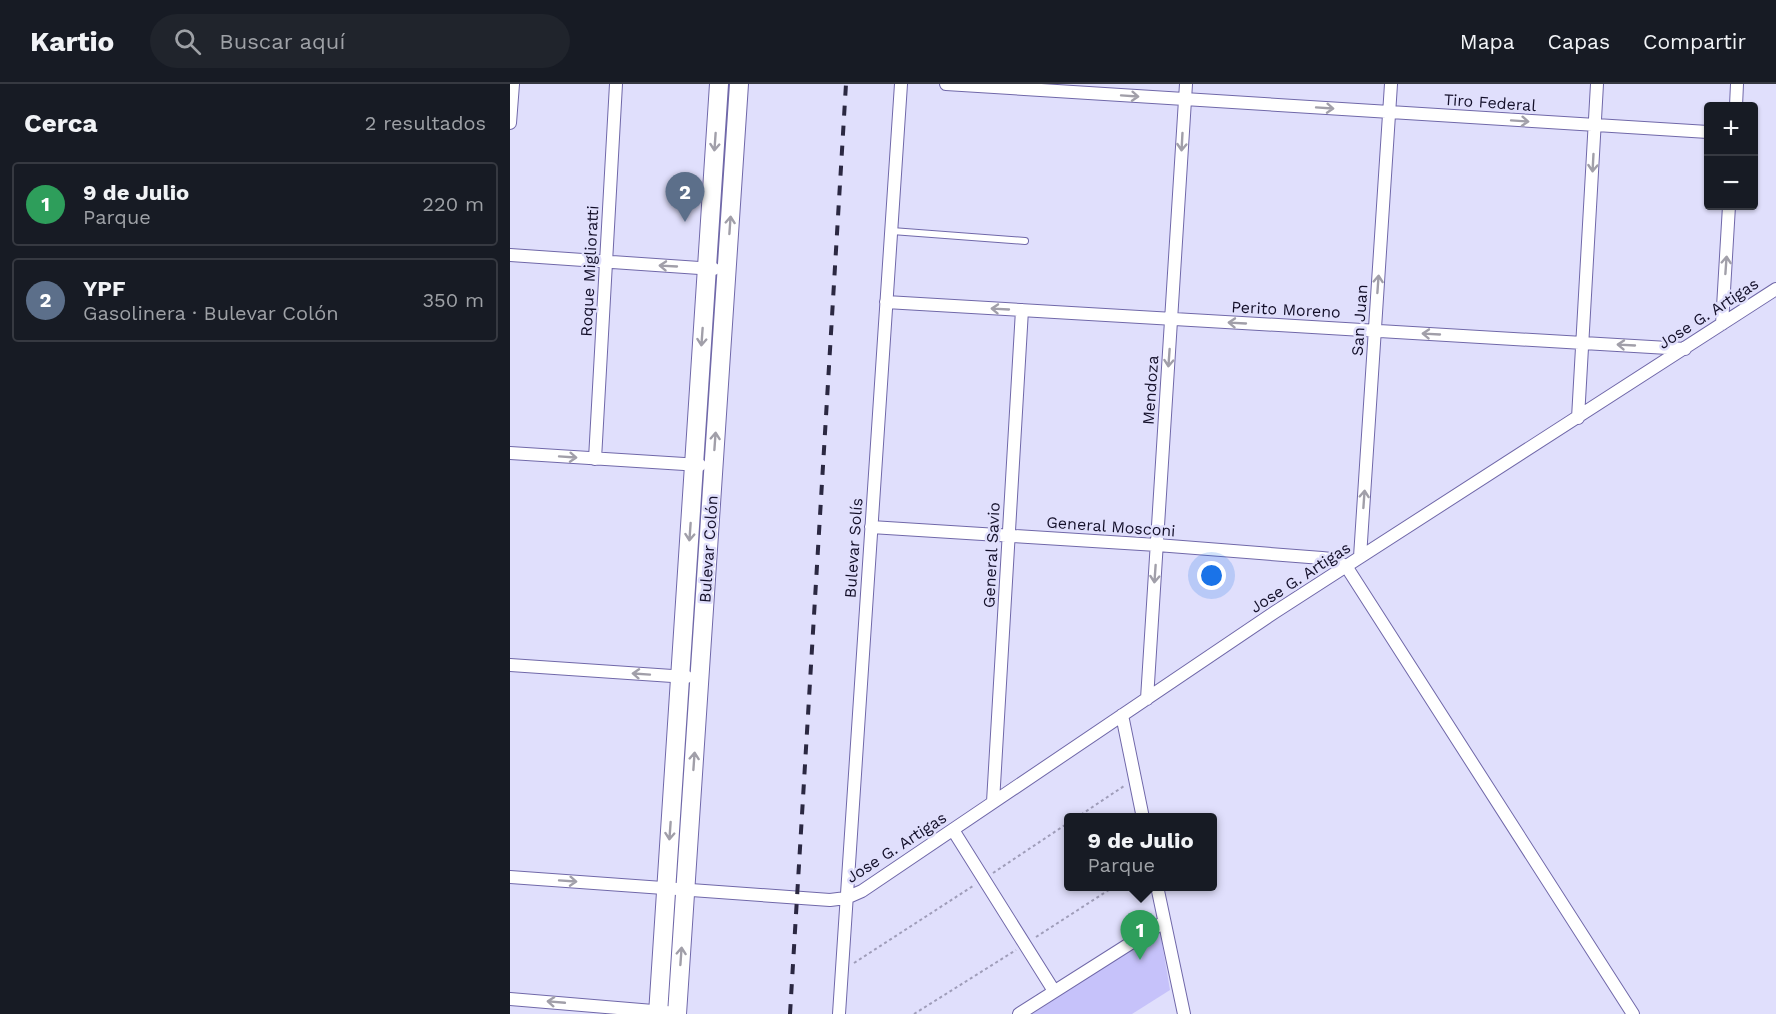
<!DOCTYPE html>
<html lang="es">
<meta charset="utf-8">
<style>
body{margin:0;font-family:"Work Sans",sans-serif;background:#20242c;color:#f1f3f6}
.controls{position:absolute;right:18px;top:18px;display:grid;overflow:hidden;border-radius:6px;box-shadow:0 2px 4px #0004}
.controls button{width:54px;height:54px;display:grid;place-items:center;padding:0;border:0;border-bottom:2px solid #363941;background:#171b24;color:#f1f3f6;font:30px sans-serif}
.you{position:absolute;left:702px;top:492px;width:21px;height:21px;margin:-15px;border:4px solid #fff;border-radius:50%;background:#1a73e8;box-shadow:0 0 0 9px #1a73e833}
.badge{display:grid;place-items:center;width:39px;height:39px;border-radius:50%;background:#1a73e8;color:#fff;font-size:20px;font-weight:700}
.pin{position:absolute;translate:-50% -50px;filter:drop-shadow(0 2px 3px #0008)}
.pin::after{content:'';position:absolute;top:32px;width:21px;height:18px;background:inherit;clip-path:polygon(0 0,100% 0,50% 100%)}
.popup{position:absolute;left:554px;top:729px;width:153px;height:78px;box-sizing:border-box;display:grid;place-content:center;border-radius:6px;background:#171b24;filter:drop-shadow(0 2px 4px #0005);font-size:20px;white-space:nowrap;color:#9ea1a6}
.popup b{font-size:22px;color:#f1f3f6}
.popup::after{content:'';position:absolute;left:50%;top:100%;margin-left:-12px;border:12px solid transparent;border-top-color:#171b24}
.list{margin:0;padding:0;list-style:none}
h2{display:flex;justify-content:space-between;align-items:center;height:78px;margin:0;padding:0 24px;font-size:26px}
h2 small{font-size:20px;font-weight:400;color:#9ea1a6}
.list li{display:grid;grid-template-columns:39px 1fr auto;gap:18px;align-items:center;box-sizing:border-box;height:84px;margin:0 12px 12px;padding:0 12px;border:2px solid #363941;border-radius:6px}
.list b{display:block;font-size:22px;white-space:nowrap}
.list p{margin:0;font-size:20px;white-space:nowrap;color:#9ea1a6}
.list em{font-size:20px;font-style:normal;color:#9ea1a6}
.icon{flex:none;width:33px;height:33px;fill:none;stroke:currentColor;stroke-width:2;stroke-linecap:round;stroke-linejoin:round}
.map{position:relative;flex:none;width:1266px;height:930px;overflow:hidden}
header{display:flex;align-items:center;gap:36px;box-sizing:border-box;height:84px;padding:0 30px;background:#171b24;border-bottom:2px solid #363941}
header strong{font-size:28px}
nav{display:flex;gap:33px;margin-inline-start:auto;font-size:21px}
.search{width:420px;height:54px;background:#20242c;display:flex;align-items:center;gap:15px;box-sizing:border-box;padding:0 21px;border-radius:33px;color:#9ea1a6;font-size:22px}
main{display:flex}
aside{flex:1;background:#171b24}
.map>svg:first-child{display:block}
.green{fill:#c6c2fa}
.lines{fill:none;stroke-linecap:round;stroke-linejoin:round}
.lane-casing{stroke:#7068a9;stroke-width:8}
.street-casing{stroke:#7068a9;stroke-width:14}
.secondary-casing{stroke:#7068a9;stroke-width:20}
.path{stroke:#9f9db9;stroke-width:2;stroke-dasharray:3 3;stroke-linecap:butt}
.lane{stroke:#fff;stroke-width:6}
.street{stroke:#fff;stroke-width:12}
.secondary{stroke:#fff;stroke-width:18}
.rail{stroke:#2b2842;stroke-width:4;stroke-dasharray:10 10;stroke-linecap:butt}
.oneway{stroke:#a19fa9}
.labels{text-anchor:middle;stroke-width:5;stroke-linejoin:round;paint-order:stroke}
.street-label{font-size:16px;fill:#130f29;stroke:#e0dffc}
</style>
<header>
<strong>Kartio</strong>
<div class="search"><svg class="icon" aria-label="search" viewBox="0 0 24 24"><circle cx="10" cy="10" r="6"/><path d="M15 15l6 6"/></svg>Buscar aquí</div>
<nav><a>Mapa</a><a>Capas</a><a>Compartir</a></nav>
</header>
<main>
<aside>
<h2>Cerca<small>2 resultados</small></h2>
<ul class="list">
<li><span class="badge" style="background:#2e9e5b">1</span><div><b>9 de Julio</b><p>Parque</p></div><em>220 m</em></li>
<li><span class="badge" style="background:#5c6f8a">2</span><div><b>YPF</b><p>Gasolinera · Bulevar Colón</p></div><em>350 m</em></li>
</ul>
</aside>
<div class="map">
<svg width="1266" height="930" viewBox="0 0 1266 930">
<rect width="100%" height="100%" fill="#e0dffc"/>
<path class="green" d="M650 847 660 906 622 930H522Z"/>
<g class="lines">
<g class="lane-casing">
<path id="lane" d="M382 147 515 157"/>
</g>
<g class="street-casing">
<path id="street" d="M436 0 1198 48
M1226 22 1227 0
M0 39 3 0
M0 171 204 185
M376 218 1175 265
M1212 240 1219 122
M1068 334 1087 0
M0 369 190 381
M85 375 106 0
M361 443 647 461 812 474 821 475 836 482 1123 930
M850 473 881 0
M0 581 177 593
M637 615 676 0
M612 631 633 734
M483 718 512 226
M443 746 544 907
M0 793 320 816 336 814 352 807 765 528 1266 205
M647 802 674 930
M0 915 167 929
M329 930 391 0
M509 930 654 838"/>
</g>
<g class="secondary-casing">
<path id="secondary" d="M148 930 209 0
M167 930 229 0"/>
</g>
<path class="path" d="M566 734 614 702
M483 789 558 739
M526 853 605 802
M344 879 463 802
M404 930 506 866"/>
<use href="#lane" class="lane"/>
<use href="#street" class="street"/>
<use href="#secondary" class="secondary"/>
<path class="rail" d="M280 930 336 0"/>
</g>
<defs><path id="oneway-shaft" d="M-6 0H5M1.5-3L5.5 0L1.5 3" fill="none" stroke-width="1.6" stroke-linecap="round" stroke-linejoin="round" transform="scale(1.5)"/></defs>
<g class="oneway">
<use href="#oneway-shaft" transform="translate(620 12) rotate(4)"/>
<use href="#oneway-shaft" transform="translate(815 24) rotate(4)"/>
<use href="#oneway-shaft" transform="translate(1010 37) rotate(4)"/>
<use href="#oneway-shaft" transform="translate(205 58) rotate(94)"/>
<use href="#oneway-shaft" transform="translate(672 58) rotate(93)"/>
<use href="#oneway-shaft" transform="translate(1083 79) rotate(93)"/>
<use href="#oneway-shaft" transform="translate(220 141) rotate(-86)"/>
<use href="#oneway-shaft" transform="translate(1216 181) rotate(-86)"/>
<use href="#oneway-shaft" transform="translate(158 182) rotate(-177)"/>
<use href="#oneway-shaft" transform="translate(868 200) rotate(-86)"/>
<use href="#oneway-shaft" transform="translate(490 225) rotate(-177)"/>
<use href="#oneway-shaft" transform="translate(727 239) rotate(-177)"/>
<use href="#oneway-shaft" transform="translate(921 250) rotate(-177)"/>
<use href="#oneway-shaft" transform="translate(192 253) rotate(94)"/>
<use href="#oneway-shaft" transform="translate(1116 261) rotate(-177)"/>
<use href="#oneway-shaft" transform="translate(659 274) rotate(94)"/>
<use href="#oneway-shaft" transform="translate(205 357) rotate(-86)"/>
<use href="#oneway-shaft" transform="translate(58 373) rotate(4)"/>
<use href="#oneway-shaft" transform="translate(854 415) rotate(-86)"/>
<use href="#oneway-shaft" transform="translate(180 448) rotate(94)"/>
<use href="#oneway-shaft" transform="translate(645 490) rotate(94)"/>
<use href="#oneway-shaft" transform="translate(131 590) rotate(-176)"/>
<use href="#oneway-shaft" transform="translate(184 677) rotate(-86)"/>
<use href="#oneway-shaft" transform="translate(160 747) rotate(94)"/>
<use href="#oneway-shaft" transform="translate(58 797) rotate(4)"/>
<use href="#oneway-shaft" transform="translate(171 872) rotate(-86)"/>
<use href="#oneway-shaft" transform="translate(46 918) rotate(-175)"/>
</g>
<g class="labels">
<g class="street-label">
<text transform="translate(980 18) rotate(4)" y="6">Tiro Federal</text>
<text transform="translate(79 187) rotate(-87)" y="6">Roque Miglioratti</text>
<text transform="translate(776 225) rotate(3)" y="6">Perito Moreno</text>
<text transform="translate(1198 229) rotate(-33)" y="6">Jose G. Artigas</text>
<text transform="translate(849 236) rotate(-86)" y="6">San Juan</text>
<text transform="translate(640 306) rotate(-86)" y="6">Mendoza</text>
<text transform="translate(601 442) rotate(4)" y="6">General Mosconi</text>
<text transform="translate(343 464) rotate(-86)" y="6">Bulevar Solís</text>
<text transform="translate(198 465) rotate(-86)" y="6">Bulevar Colón</text>
<text transform="translate(481 471) rotate(-87)" y="6">General Savio</text>
<text transform="translate(790 493) rotate(-33)" y="6">Jose G. Artigas</text>
<text transform="translate(386 763) rotate(-33)" y="6">Jose G. Artigas</text>
</g>
</g>
</svg>
<div class="controls">
<button>+</button>
<button>−</button>
</div>
<div class="you"></div>
<div class="pin badge" style="left:630px;top:876px;background:#2e9e5b">1</div>
<div class="popup"><b>9 de Julio</b>Parque</div>
<div class="pin badge" style="left:175px;top:138px;background:#5c6f8a">2</div>
</div>
</main>
